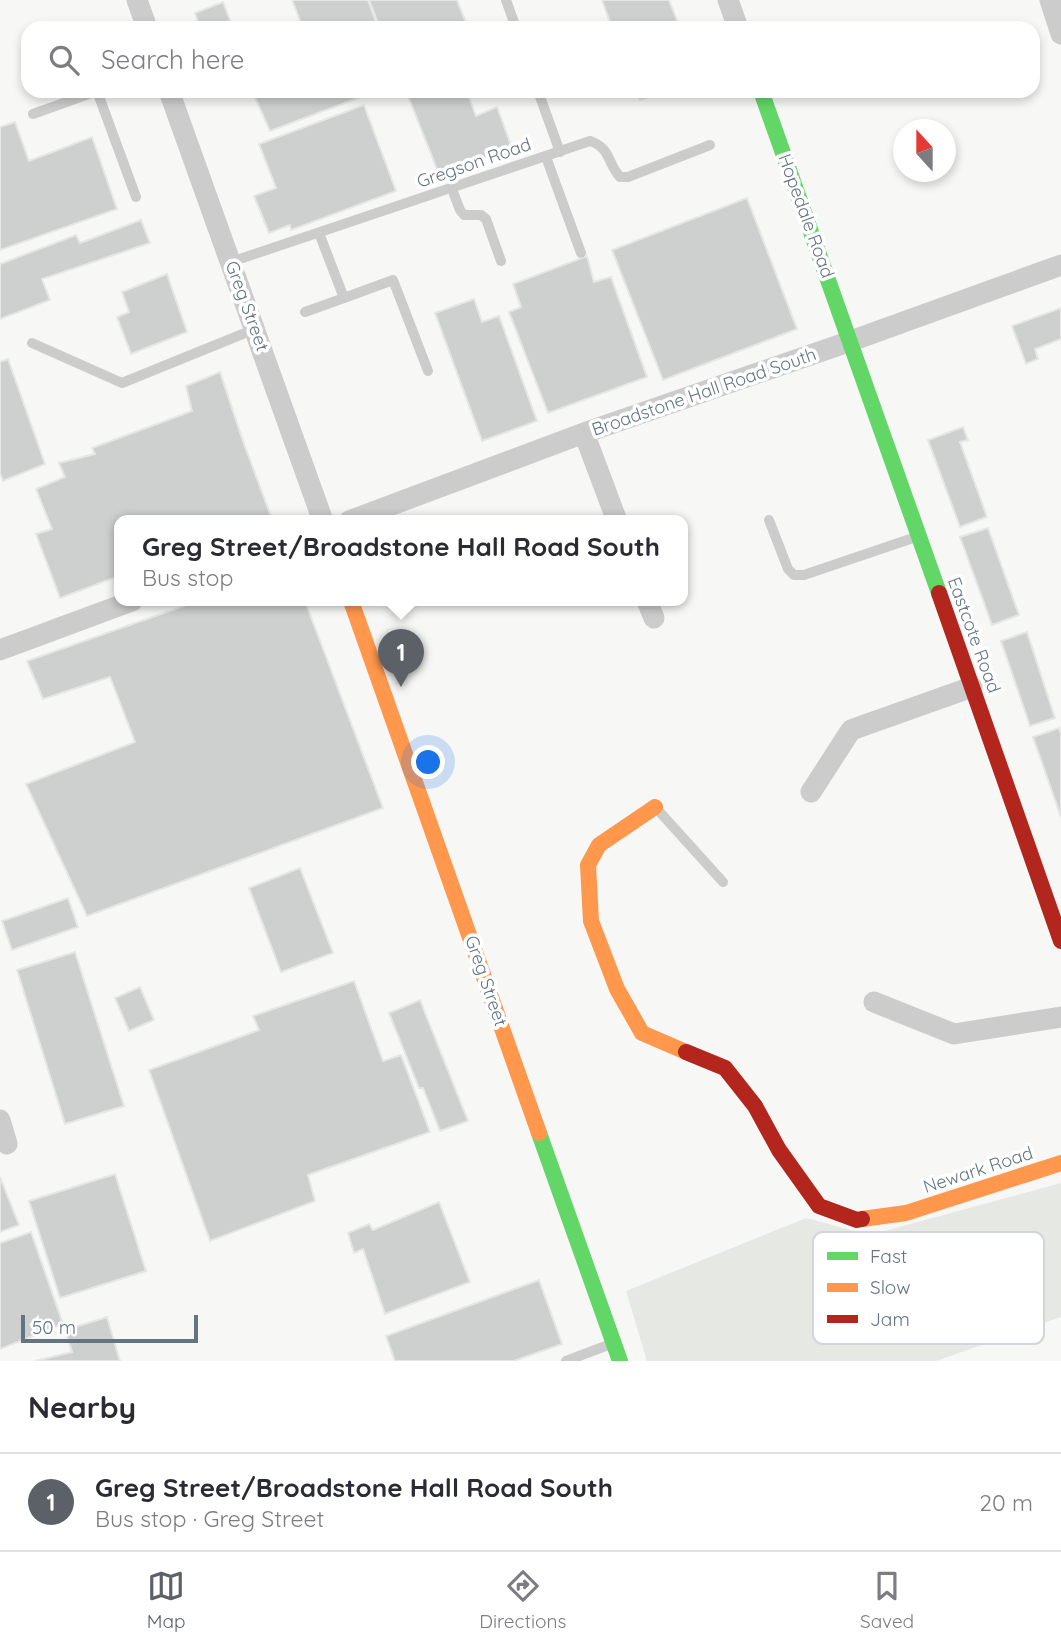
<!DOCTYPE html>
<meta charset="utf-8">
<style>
body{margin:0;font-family:Quicksand,sans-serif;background:#f2f2f3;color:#2b2b33}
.compass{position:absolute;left:893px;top:119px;width:63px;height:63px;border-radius:50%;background:#fff;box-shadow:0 4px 10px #0003;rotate:339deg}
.scale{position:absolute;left:21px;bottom:18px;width:177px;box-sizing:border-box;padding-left:7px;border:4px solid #637580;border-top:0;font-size:19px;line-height:24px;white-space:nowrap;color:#637580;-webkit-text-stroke:5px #fff;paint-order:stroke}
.you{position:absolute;left:429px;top:763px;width:24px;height:24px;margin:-18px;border:5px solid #fff;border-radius:50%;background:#1a73e8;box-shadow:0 0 0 10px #1a73e833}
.badge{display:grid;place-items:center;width:46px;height:46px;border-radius:50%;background:#5c6168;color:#fff;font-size:23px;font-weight:700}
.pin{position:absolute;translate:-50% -58px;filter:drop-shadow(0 2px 4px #0008)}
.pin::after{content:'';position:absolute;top:37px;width:24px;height:21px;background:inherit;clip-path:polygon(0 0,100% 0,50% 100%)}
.popup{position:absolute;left:114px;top:515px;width:574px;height:91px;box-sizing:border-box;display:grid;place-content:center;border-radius:14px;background:#fff;filter:drop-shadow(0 2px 5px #0005);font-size:23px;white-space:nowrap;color:#7c7c81}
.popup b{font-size:26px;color:#2b2b33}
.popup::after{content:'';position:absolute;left:50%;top:100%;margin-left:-14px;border:14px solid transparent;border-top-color:#fff}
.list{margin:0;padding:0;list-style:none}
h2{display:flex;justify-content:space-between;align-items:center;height:91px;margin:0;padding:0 28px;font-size:30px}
h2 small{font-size:23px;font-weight:400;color:#7c7c81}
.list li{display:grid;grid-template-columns:46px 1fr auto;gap:21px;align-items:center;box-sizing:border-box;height:98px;padding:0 28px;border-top:2px solid #e1e1e2}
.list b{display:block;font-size:26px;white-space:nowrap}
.list p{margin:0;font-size:23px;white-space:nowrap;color:#7c7c81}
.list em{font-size:23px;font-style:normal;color:#7c7c81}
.icon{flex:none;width:38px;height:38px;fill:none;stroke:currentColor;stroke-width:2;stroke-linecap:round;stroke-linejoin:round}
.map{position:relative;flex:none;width:1061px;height:1361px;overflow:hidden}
.search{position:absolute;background:#fff;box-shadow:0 4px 10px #0003;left:21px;right:21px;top:21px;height:77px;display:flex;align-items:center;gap:18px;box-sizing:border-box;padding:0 24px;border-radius:21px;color:#7c7c81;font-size:26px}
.sheet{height:189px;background:#fff}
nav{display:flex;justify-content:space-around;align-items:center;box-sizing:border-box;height:98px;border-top:2px solid #e1e1e2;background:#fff;font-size:19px;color:#7c7c81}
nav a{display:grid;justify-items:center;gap:4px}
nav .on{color:#5c6168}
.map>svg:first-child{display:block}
.green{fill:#e6e9e3}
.building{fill:#ced0d0;stroke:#e6e6e6;stroke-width:2}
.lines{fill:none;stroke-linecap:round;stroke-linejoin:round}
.lane{stroke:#cccccd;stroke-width:10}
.street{stroke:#cccccd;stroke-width:21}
.fast{stroke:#63d668;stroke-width:16}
.slow{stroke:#ff974d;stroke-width:16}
.jam{stroke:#b3261e;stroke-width:16}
.labels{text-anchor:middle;stroke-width:7;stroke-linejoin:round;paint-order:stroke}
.street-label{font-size:18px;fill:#637580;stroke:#fff}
.key{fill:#fff;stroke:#d0d6d9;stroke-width:2}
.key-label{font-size:19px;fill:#637580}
</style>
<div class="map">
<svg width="1061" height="1361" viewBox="0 0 1061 1361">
<rect width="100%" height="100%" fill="#f7f7f6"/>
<path class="green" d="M1061 1183V1317L936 1361H647L626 1291 806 1218 870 1235Z"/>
<path class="building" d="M292 0H368L376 22 359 28H303Z
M369 0H457L468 28H380Z
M602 0H669L680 28H612Z
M223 2 233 28H200L195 13Z
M257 91H377L270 131 253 93Z
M406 91H467L476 116 497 107 512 148 439 174Z
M637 91H664L640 100Z
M364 105 396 191 291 230 290 225 269 233 254 196 276 188 259 144Z
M15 122 29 161 92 137 117 209 0 250V127Z
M747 198 797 329 663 380 612 250Z
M141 220 150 243 42 279 50 300 0 319V264L76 235 80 243Z
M587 256 594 282 611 277 647 377 548 413 509 312 521 307 513 284Z
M167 274 187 332 131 354 117 317 129 312 122 292Z
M474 299 482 322 499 316 537 421 482 441 435 313Z
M1061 308V339L1035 349 1038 359 1026 364 1012 326Z
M8 359 45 464 3 481 0 473V362Z
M220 372 244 444 272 519 268 521H119V576L60 598 36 534 52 529 36 489 65 477 59 463 95 454 92 448 192 411 186 386Z
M963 427 968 440 960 442 987 517 960 527 928 440Z
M988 528 1019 615 992 625 960 537Z
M198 601H305L383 808 87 916 26 784 135 742 110 677 43 699 27 661Z
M1027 632 1055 718 1030 726 1001 641Z
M1059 728 1061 734V817L1033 737Z
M300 868 333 953 281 972 249 888Z
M68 898 78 927 12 950 2 921Z
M75 952 124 1106 65 1124 17 970Z
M354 981 383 1061 401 1055 430 1132 308 1175 315 1201 210 1241 149 1070 259 1030 253 1016Z
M140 987 154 1020 129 1031 115 998Z
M420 1000 468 1121 440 1131 423 1088H419L389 1013Z
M115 1174 146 1271 60 1298 29 1201Z
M0 1177 19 1225 0 1232Z
M439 1202 470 1282 385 1314 363 1249 354 1253 348 1233 369 1224 373 1230Z
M31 1232 63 1324 0 1349V1243Z
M539 1280 562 1344 514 1361H395L386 1336Z
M107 1317 120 1361H35L72 1352 65 1330Z"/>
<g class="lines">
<path class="lane" d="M506 0 516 28
M97 91 136 197
M538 91 560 152
M33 114 97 91
M546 157 581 253
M452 189 460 210 464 215H481L486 219 501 261
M231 262 590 141C611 148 607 163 620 177H628L710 145
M344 298 393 280 428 371
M305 312 344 298 319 233
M32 343 122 383 255 329
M769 520 788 569 794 575H804L916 537
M657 809 723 882
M566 1361 611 1344"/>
<path class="street" d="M137 0 147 28
M728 0 738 28
M1050 0 1061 34
M169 91 323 521
M584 433 617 521
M349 521 584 433 851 341 1061 265
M647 601 654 618
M0 650 132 601
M811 792 851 730 972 687
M874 1002 954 1034 1061 1017
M0 1120 7 1144"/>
<path class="fast" d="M761 91 939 593
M539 1133 620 1361"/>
<path class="slow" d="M351 601 539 1133
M655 807 599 845 588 865 591 921 617 989 642 1033 686 1052
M862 1219 906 1213 1061 1163"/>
<path class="jam" d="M939 593 1061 941
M686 1052 725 1068 755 1106 779 1150 819 1206 857 1220 862 1219"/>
</g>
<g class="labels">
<g class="street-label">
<text transform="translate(474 163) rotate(-19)" y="6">Gregson Road</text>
<text transform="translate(806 216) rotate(70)" y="6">Hopedale Road</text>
<text transform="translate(247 306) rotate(70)" y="6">Greg Street</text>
<text transform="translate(704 392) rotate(-19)" y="6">Broadstone Hall Road South</text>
<text transform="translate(974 635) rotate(70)" y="6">Eastcote Road</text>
<text transform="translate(486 981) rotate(71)" y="6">Greg Street</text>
<text transform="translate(978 1170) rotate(-18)" y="6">Newark Road</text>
</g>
</g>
<rect x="813" y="1232" width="231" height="112" rx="10" class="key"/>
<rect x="827" y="1252" width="31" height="8" fill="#63d668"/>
<rect x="827" y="1283" width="31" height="9" fill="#ff974d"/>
<rect x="827" y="1315" width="31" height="8" fill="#b3261e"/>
<g class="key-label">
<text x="870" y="1263">Fast</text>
<text x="870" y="1294">Slow</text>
<text x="870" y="1326">Jam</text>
</g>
</svg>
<svg class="compass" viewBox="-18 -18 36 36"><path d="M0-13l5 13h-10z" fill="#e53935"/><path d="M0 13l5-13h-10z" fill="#7c7c81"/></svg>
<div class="scale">50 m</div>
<div class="you"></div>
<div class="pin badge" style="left:401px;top:687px">1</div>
<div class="popup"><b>Greg Street/Broadstone Hall Road South</b>Bus stop</div>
<div class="search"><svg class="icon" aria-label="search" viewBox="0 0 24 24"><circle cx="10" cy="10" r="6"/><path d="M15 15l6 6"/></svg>Search here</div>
</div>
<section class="sheet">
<h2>Nearby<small></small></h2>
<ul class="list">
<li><span class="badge">1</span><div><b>Greg Street/Broadstone Hall Road South</b><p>Bus stop · Greg Street</p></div><em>20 m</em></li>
</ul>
</section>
<nav>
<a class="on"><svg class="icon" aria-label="map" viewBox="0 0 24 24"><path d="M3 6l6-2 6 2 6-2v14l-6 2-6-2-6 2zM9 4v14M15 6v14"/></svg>Map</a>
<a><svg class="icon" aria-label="directions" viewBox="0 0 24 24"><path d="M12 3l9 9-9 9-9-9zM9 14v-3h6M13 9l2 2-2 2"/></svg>Directions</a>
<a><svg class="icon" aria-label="saved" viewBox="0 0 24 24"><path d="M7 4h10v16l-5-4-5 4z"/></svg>Saved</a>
</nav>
